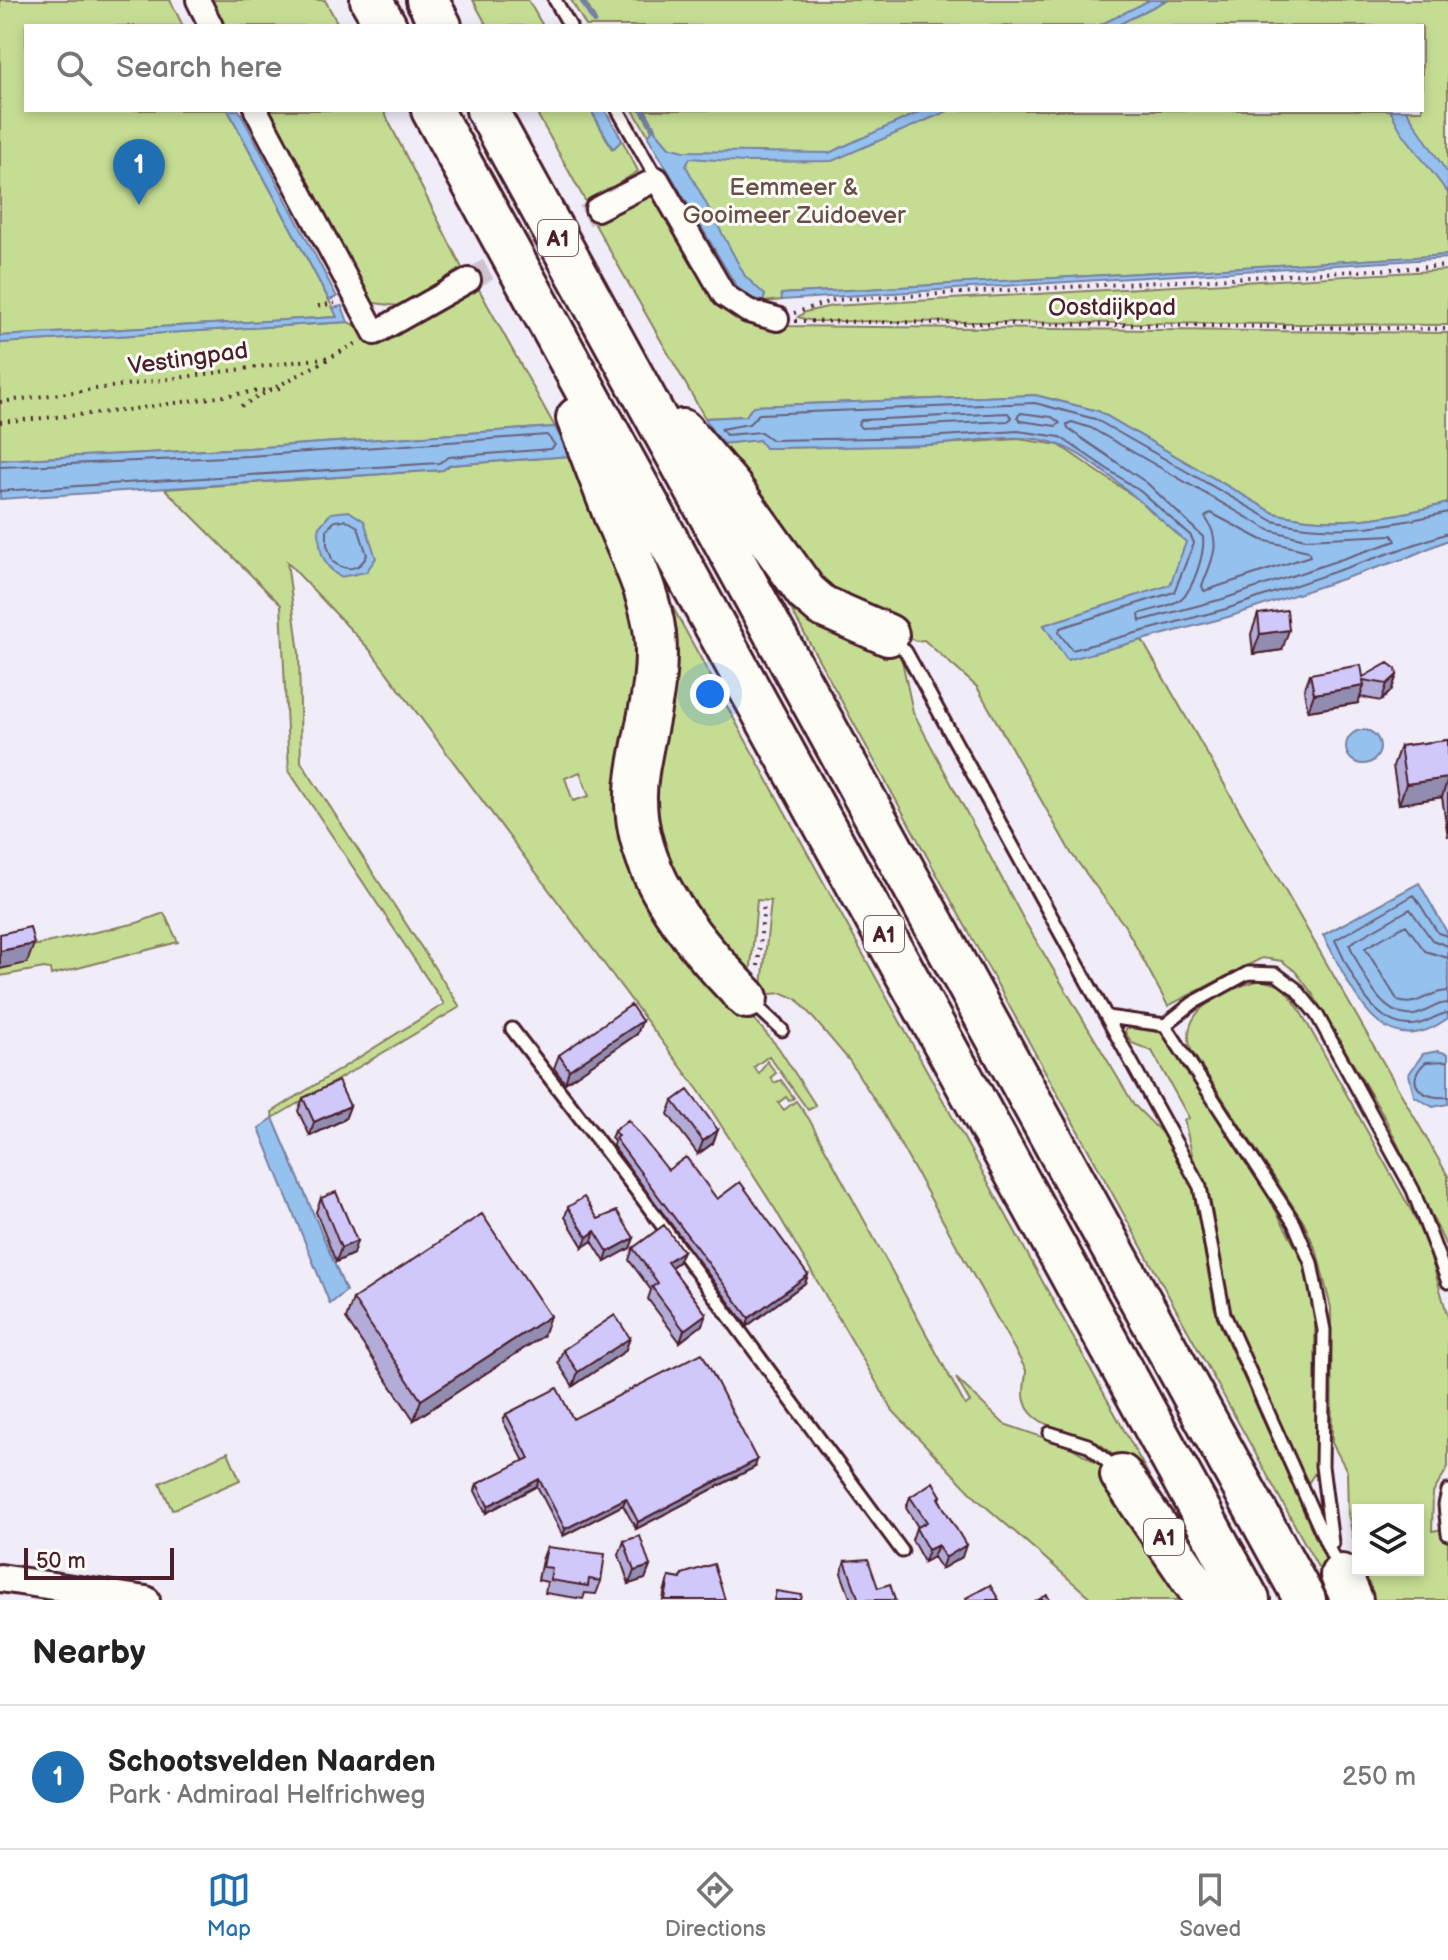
<!DOCTYPE html>
<meta charset="utf-8">
<style>
body{margin:0;font-family:"Balsamiq Sans",sans-serif;background:#f2f2f2;color:#222}
.controls{position:absolute;right:24px;bottom:24px;display:grid;overflow:hidden;border-radius:0px;box-shadow:0 4px 12px #0003}
.controls button{width:72px;height:72px;display:grid;place-items:center;padding:0;border:0;border-bottom:2px solid #e0e0e0;background:#fff;color:#222;font:40px sans-serif}
.scale{position:absolute;left:24px;bottom:20px;width:150px;box-sizing:border-box;padding-left:8px;border:4px solid #4a1f2b;border-top:0;font-size:22px;line-height:28px;white-space:nowrap;color:#4a1f2b;-webkit-text-stroke:6px #fdfcf7;paint-order:stroke}
.you{position:absolute;left:710px;top:694px;width:28px;height:28px;margin:-20px;border:6px solid #fff;border-radius:50%;background:#1a73e8;box-shadow:0 0 0 12px #1a73e833}
.badge{display:grid;place-items:center;width:52px;height:52px;border-radius:50%;background:#1f6fb2;color:#fff;font-size:26px;font-weight:700}
.pin{position:absolute;translate:-50% -66px;filter:drop-shadow(0 2px 4px #0008)}
.pin::after{content:'';position:absolute;top:42px;width:28px;height:24px;background:inherit;clip-path:polygon(0 0,100% 0,50% 100%)}
.list{margin:0;padding:0;list-style:none}
h2{display:flex;justify-content:space-between;align-items:center;height:104px;margin:0;padding:0 32px;font-size:34px}
h2 small{font-size:26px;font-weight:400;color:#767676}
.list li{display:grid;grid-template-columns:52px 1fr auto;gap:24px;align-items:center;box-sizing:border-box;height:144px;padding:0 32px;border-top:2px solid #e0e0e0}
.list b{display:block;font-size:30px;white-space:nowrap}
.list p{margin:0;font-size:26px;white-space:nowrap;color:#767676}
.list em{font-size:26px;font-style:normal;color:#767676}
.icon{flex:none;width:44px;height:44px;fill:none;stroke:currentColor;stroke-width:2;stroke-linecap:round;stroke-linejoin:round}
.map{position:relative;flex:none;width:1448px;height:1600px;overflow:hidden}
.search{position:absolute;background:#fff;box-shadow:0 4px 12px #0003;left:24px;right:24px;top:24px;height:88px;display:flex;align-items:center;gap:20px;box-sizing:border-box;padding:0 28px;border-radius:0px;color:#767676;font-size:30px}
.sheet{height:248px;background:#fff}
nav{display:flex;justify-content:space-around;align-items:center;box-sizing:border-box;height:112px;border-top:2px solid #e0e0e0;background:#fff;font-size:22px;color:#767676}
nav a{display:grid;justify-items:center;gap:4px}
nav .on{color:#1f6fb2}
.map>svg:first-child{display:block}
.green{fill:#c5dd93;stroke:#887e5f;stroke-width:2;fill-rule:evenodd}
.water{fill:#95c1ef;stroke:#7780a1;stroke-width:2}
.lines{fill:none;stroke-linecap:round;stroke-linejoin:round}
.shore{stroke:#686079;stroke-width:2}
.stream{stroke:#7780a1;stroke-width:6}
.minor-tunnel{stroke:#cfc3cf;stroke-width:22;stroke-dasharray:22 11;stroke-linecap:butt}
.service-casing{stroke:#4a1f2b;stroke-width:17}
.minor-casing{stroke:#4a1f2b;stroke-width:28}
.tertiary-casing{stroke:#4a1f2b;stroke-width:32}
.motorway-casing{stroke:#4a1f2b;stroke-width:46}
.path{stroke:#4a1f2b;stroke-width:4;stroke-dasharray:2 6;stroke-linecap:butt}
.service{stroke:#fdfcf7;stroke-width:11}
.minor{stroke:#fdfcf7;stroke-width:22}
.tertiary{stroke:#fdfcf7;stroke-width:26}
.motorway{stroke:#fdfcf7;stroke-width:40}
.wall{fill:#b3acd8;stroke:#4a1f2b;stroke-width:2}
.shaded-wall{fill:#928cb0;stroke:#4a1f2b;stroke-width:2}
.building{fill:#d0c8fb;stroke:#4a1f2b;stroke-width:2}
.labels{text-anchor:middle;stroke-width:6;stroke-linejoin:round;paint-order:stroke}
.shield{fill:#fdfcf7;stroke:#806168;stroke-width:2}
.shield-label{font-size:22px;font-weight:bold;fill:#4a1f2b}
.park-label{font-size:24px;fill:#694e45;stroke:#fdfcf7}
.street-label{font-size:24px;fill:#4a1f2b;stroke:#fdfcf7}
</style>
<div class="map">
<svg width="1448" height="1600" viewBox="0 0 1448 1600">
<rect width="100%" height="100%" fill="#f0ecf8"/>
<filter id="ink" filterUnits="userSpaceOnUse"><feTurbulence type="fractalNoise" baseFrequency=".0125" numOctaves="2"/><feDisplacementMap in="SourceGraphic" scale="16" xChannelSelector="R" yChannelSelector="G"/><feConvolveMatrix kernelMatrix="1 2 1 2 8 2 1 2 1" color-interpolation-filters="sRGB"/></filter>
<g filter="url(#ink)">
<path class="green" d="M0 0H170L183 26H26V110H228L338 317 0 336Z
M209 0H325L339 26H223Z
M473 0H528L543 26H487Z
M571 0H1448V255L782 294V300L763 302 765 295 745 293 633 110H1422V26H586Z
M266 110H383L462 268 398 306 366 302Z
M535 110H591L612 149 622 140 638 171 587 204Z
M648 193 666 204 709 280 777 326 1448 333V503C1390 518 1333 528 1274 513L1098 411 1035 395 753 406 746 416 705 418 593 221Z
M1448 270V325L812 321 798 317 805 312 832 306Z
M476 284 555 427 249 448 0 460V343L348 322 382 337Z
M1018 439 1059 445 1135 497 1187 542 1171 585 1044 625 1067 659 1142 640 1448 1176V1250L1387 1122 1312 993 1295 971 1282 961 1262 958 1168 1006 1125 926 1071 853 977 687 924 640 916 641 839 605 720 444 759 440 766 448 928 445Z
M570 456 640 612 630 773 709 968 778 1047 816 1106 808 1110 769 1056 754 1067 759 1074 767 1061 776 1073 771 1077 774 1083 781 1080 794 1098 789 1101 786 1097 778 1103 784 1110 796 1101 809 1119 965 1405 970 1402 956 1378 1004 1424 1071 1447 1106 1469 1194 1600H1093L977 1499 893 1411 775 1209 699 1091 370 650 287 562 299 653 301 762 460 1007 273 1118 272 1112 444 1004 289 771 281 605 165 489 443 470 450 465ZM580 772 589 796 573 801 565 778Z
M626 522 1215 1596C1185 1553 1143 1481 1106 1449 1084 1429 1033 1433 1025 1401 1022 1392 1026 1379 1026 1370L884 1115 849 1060 797 999 783 993 770 994 769 998 761 995 771 901 757 900 749 989 671 893 646 773Z
M748 531 901 656 913 712 1025 922 1134 1105 1164 1135 1193 1186 1214 1306 1221 1327 1344 1600H1336Z
M164 913 178 942 51 975 50 969 44 968 0 976V953L137 923Z
M1261 980 1282 986 1298 1007 1412 1212 1428 1248 1448 1317V1467L1433 1493 1432 1531 1448 1528V1600H1370L1361 1570H1418V1510H1358V1561L1348 1514 1347 1471 1332 1443 1331 1308 1317 1252 1304 1223 1191 1050C1178 1008 1227 989 1261 980Z
M1127 1027 1162 1033 1268 1196 1303 1261 1315 1318 1316 1471 1309 1482 1303 1478 1229 1309 1208 1190 1194 1162 1184 1120 1189 1118 1152 1051 1132 1043 1125 1032Z
M228 1452 240 1480 172 1510 160 1483Z"/>
<path class="water" d="M1150 0H1167L1116 26H1098Z
M228 110H239L337 297 329 300Z
M591 110H605L622 140 613 149Z
M924 110H950L832 161 743 162 690 158 686 166 745 276 765 295 763 302 742 296 648 137 653 128 669 147 684 151 829 153Z
M1390 110H1406L1448 174V193L1401 131Z
M1448 255V258L782 300 781 294Z
M342 306 348 322 0 343V336L337 317 333 308Z
M1035 395 1098 411 1274 513C1333 528 1390 518 1448 503V540L1406 558 1228 617 1067 660 1044 625 1170 585 1186 542C1154 514 1099 461 1060 445 1020 429 967 444 925 445 872 447 819 447 765 448L759 440 720 444 705 418 746 416 753 406Z
M555 427 570 456 450 465 443 470 0 499V460L249 448Z
M349 511 364 521 376 558 366 572 340 577C321 564 319 549 319 527L331 513Z
M1346 747a17 17 0 1 1 34 0a17 17 0 1 1-34 0Z
M1419 883 1448 934V1018C1379 1069 1350 983 1323 935Z
M1438 1051 1448 1054V1104L1433 1107 1414 1096 1409 1074 1423 1054Z
M273 1118 346 1291 330 1304 259 1128Z"/>
<g class="lines">
<path class="shore" d="M1008 413 1012 418 1008 421 861 428 858 424 861 420Z
M1021 413 1052 417 1060 423 1056 426 1021 421 1017 417Z
M1072 422 1091 428 1269 530 1305 539 1392 535 1396 541 1223 599 1140 621 1139 614C1152 609 1172 607 1182 598 1194 588 1205 552 1203 537L1147 483 1068 429 1067 424Z
M0 467 249 456 547 435 555 445 551 449 449 457 439 463 0 491
M1448 512C1390 526 1332 536 1273 521L1095 419 1035 403 759 414 749 424 721 429 726 435 761 432 772 440 927 437 1018 431 1060 437 1140 491 1191 536 1194 543 1174 592 1060 628 1059 633 1072 650 1226 609 1448 533
M1211 513 1262 540 1308 551 1310 556 1204 591 1202 586C1212 561 1223 542 1205 517Z
M346 520 358 527 367 555C360 570 347 572 333 562L327 545V529L335 521Z
M1448 936 1438 933 1414 895 1335 940C1350 971 1371 1027 1412 1025 1426 1025 1435 1014 1448 1013
M1448 946 1432 940 1410 909 1349 944C1361 969 1379 1018 1413 1015 1426 1014 1434 1003 1448 1003
M1448 958 1425 951 1406 925 1365 948 1398 1001C1418 1008 1428 991 1448 991
M1448 1061 1426 1062C1402 1083 1423 1100 1448 1097"/>
<path class="stream" d="M582 0 594 21
M643 110 653 128"/>
<path class="minor-tunnel" d="M469 280 597 209"/>
<g class="service-casing">
<path id="service" d="M555 0 570 26
M618 110 657 179
M894 639 906 652 1200 1187 1224 1314 1339 1571
M751 1001 782 1030
M1107 1017 1165 1025 1193 1003 1248 973 1276 974 1296 989 1317 1015 1413 1190 1448 1282
M1165 1025 1294 1223 1311 1263 1324 1330 1322 1466 1332 1543
M512 1029 642 1198 902 1551
M1050 1433 1088 1445 1118 1471
M1448 1491 1445 1505 1448 1534"/>
</g>
<g class="minor-casing">
<path id="minor" d="M198 0 211 26
M256 110 375 333 469 280
M597 209 657 179 724 295 748 311 777 319"/>
</g>
<g class="tertiary-casing">
<path id="tertiary" d="M0 1578 146 1600"/>
</g>
<g class="motorway-casing">
<path id="motorway" d="M371 0 386 26
M427 0 441 26
M432 110 1249 1600
M487 110 1305 1600
M577 418C590 452 603 486 616 520 631 556 650 594 655 634 660 682 645 726 638 772 623 862 689 938 747 998
M682 430 730 486 806 592 822 606 888 635
M1121 1475 1206 1600
M1341 1575 1352 1600"/>
</g>
<path class="path" d="M318 306 335 303
M794 313 834 300 1448 266
M795 321 1448 329
M0 402 331 357 359 342
M241 406 330 358
M0 422 120 411 280 388
M758 966 764 903"/>
<use href="#service" class="service"/>
<use href="#minor" class="minor"/>
<use href="#tertiary" class="tertiary"/>
<use href="#motorway" class="motorway"/>
</g>
<path class="wall" d="M1258 614 1282 650 1253 654 1251 634Z
M1310 674 1363 677 1397 675 1391 691 1381 701 1360 697 1358 703 1308 711 1304 690Z
M1448 740V837L1442 797 1399 804 1393 766 1400 746Z
M642 1021 637 1034 565 1083 554 1068 559 1055Z
M303 1098 350 1106 345 1119 310 1136 298 1111Z
M673 1101 713 1143 698 1154 668 1114Z
M614 1131 668 1170 717 1199 808 1275 805 1283 747 1326 613 1146 614 1141 611 1138Z
M321 1198 353 1254 336 1262 316 1212Z
M568 1207 598 1219 634 1238 630 1248 605 1262 592 1241 583 1247 565 1217Z
M633 1248 678 1262 671 1267 706 1314 702 1325 680 1342 648 1299 651 1290 629 1260Z
M353 1299 543 1336 414 1420 346 1319Z
M630 1338 625 1351 573 1386 558 1363 563 1350Z
M506 1414 573 1419 755 1467 636 1529 623 1505 563 1536 537 1486 486 1513 475 1491 477 1484 524 1461 503 1421Z
M941 1496 940 1500 962 1557 941 1569 933 1557 924 1562 912 1540 916 1528 918 1527 906 1508 910 1497Z
M624 1541 650 1566 645 1579 629 1584 619 1555Z
M547 1547 601 1581 596 1594 585 1593 583 1599 545 1593 547 1582 538 1580 542 1560Z
M845 1561 878 1588 895 1600H851L841 1573Z
M682 1574 725 1600H663L665 1589 669 1577 680 1579Z"/>
<path class="shaded-wall" d="M1289 630 1282 650 1253 654 1260 634Z
M1397 675 1391 691 1381 701 1387 684Z
M1364 686 1358 703 1308 711 1314 694Z
M1448 778 1442 797 1399 804 1406 784Z
M34 944 27 963 0 969V951Z
M642 1021 637 1034 565 1083 569 1070Z
M350 1106 345 1119 310 1136 314 1122Z
M718 1130 713 1143 698 1154 703 1141Z
M595 1231 592 1241 583 1247 587 1237Z
M634 1238 630 1248 605 1262 608 1252Z
M357 1241 353 1254 336 1262 341 1248Z
M683 1251 678 1262 663 1273 667 1262Z
M808 1275 805 1283 747 1326 749 1318Z
M706 1314 702 1325 680 1342 684 1330Z
M550 1316 543 1336 414 1420 421 1400Z
M630 1338 625 1351 573 1386 578 1372Z
M757 1460 755 1467 636 1529 638 1522Z
M539 1479 537 1486 486 1513 488 1506Z
M626 1498 623 1505 563 1536 565 1529Z
M938 1545 933 1557 924 1562 928 1550Z
M966 1545 962 1557 941 1569 945 1558Z
M650 1566 645 1579 629 1584 634 1571Z"/>
<path class="building" d="M1287 610 1289 630 1260 634 1258 614Z
M1388 663 1396 669 1397 675 1387 684 1363 680 1364 686 1314 694 1310 674 1361 665 1363 677Z
M1448 740V778L1406 784 1400 746Z
M30 927 34 944 0 951V934Z
M631 1005 642 1021 569 1070 559 1055Z
M338 1081 350 1106 314 1122 303 1098Z
M688 1090 718 1130 703 1141 673 1101Z
M628 1120 668 1170 686 1157 717 1199 740 1182 808 1275 749 1318 615 1138 618 1136 614 1131Z
M336 1192 357 1241 341 1248 321 1198Z
M584 1197 598 1219 617 1211 634 1238 608 1252 595 1231 587 1237 568 1207Z
M482 1214 550 1316 421 1400 353 1299Z
M664 1225 683 1251 667 1262 706 1314 684 1330 652 1287 658 1283 633 1248Z
M615 1315 630 1338 578 1372 563 1350Z
M702 1353 757 1460 638 1522 626 1498 565 1529 539 1479 488 1506 477 1484 529 1458 506 1414 557 1388 573 1419Z
M933 1482 941 1496 938 1498 966 1545 945 1558 938 1545 928 1550 916 1528 927 1522 910 1497Z
M640 1536 650 1566 634 1571 624 1541Z
M547 1547 605 1554 601 1581 589 1579 588 1586 550 1580 552 1568 543 1567Z
M868 1559 878 1588 890 1584 895 1600H859L845 1561Z
M714 1564 725 1600H665L669 1577 681 1579 682 1574Z
M990 1585 999 1600H967L966 1598Z
M776 1591 802 1595 801 1600H774Z
M1047 1595 1050 1600H1038Z"/>
</g>
<g class="labels">
<g class="shield">
<rect x="538" y="220" width="40" height="36" rx="6"/>
<rect x="864" y="916" width="40" height="36" rx="6"/>
<rect x="1144" y="1519" width="40" height="36" rx="6"/>
</g>
<g class="shield-label">
<text x="558" y="246">A1</text>
<text x="884" y="942">A1</text>
<text x="1164" y="1545">A1</text>
</g>
<g class="park-label">
<text x="794" y="195">Eemmeer &amp;<tspan x="794" dy="28">Gooimeer Zuidoever</tspan></text>
</g>
<g class="street-label">
<text x="1112" y="315">Oostdijkpad</text>
<text transform="translate(188 358) rotate(-8)" y="8">Vestingpad</text>
</g>
</g>
</svg>
<div class="controls">
<button><svg class="icon" aria-label="layers" viewBox="0 0 24 24"><path d="M12 4l9 5-9 5-9-5zM3 14l9 5 9-5"/></svg></button>
</div>
<div class="scale">50 m</div>
<div class="you"></div>
<div class="pin badge" style="left:139px;top:205px">1</div>
<div class="search"><svg class="icon" aria-label="search" viewBox="0 0 24 24"><circle cx="10" cy="10" r="6"/><path d="M15 15l6 6"/></svg>Search here</div>
</div>
<section class="sheet">
<h2>Nearby<small></small></h2>
<ul class="list">
<li><span class="badge">1</span><div><b>Schootsvelden Naarden</b><p>Park · Admiraal Helfrichweg</p></div><em>250 m</em></li>
</ul>
</section>
<nav>
<a class="on"><svg class="icon" aria-label="map" viewBox="0 0 24 24"><path d="M3 6l6-2 6 2 6-2v14l-6 2-6-2-6 2zM9 4v14M15 6v14"/></svg>Map</a>
<a><svg class="icon" aria-label="directions" viewBox="0 0 24 24"><path d="M12 3l9 9-9 9-9-9zM9 14v-3h6M13 9l2 2-2 2"/></svg>Directions</a>
<a><svg class="icon" aria-label="saved" viewBox="0 0 24 24"><path d="M7 4h10v16l-5-4-5 4z"/></svg>Saved</a>
</nav>
